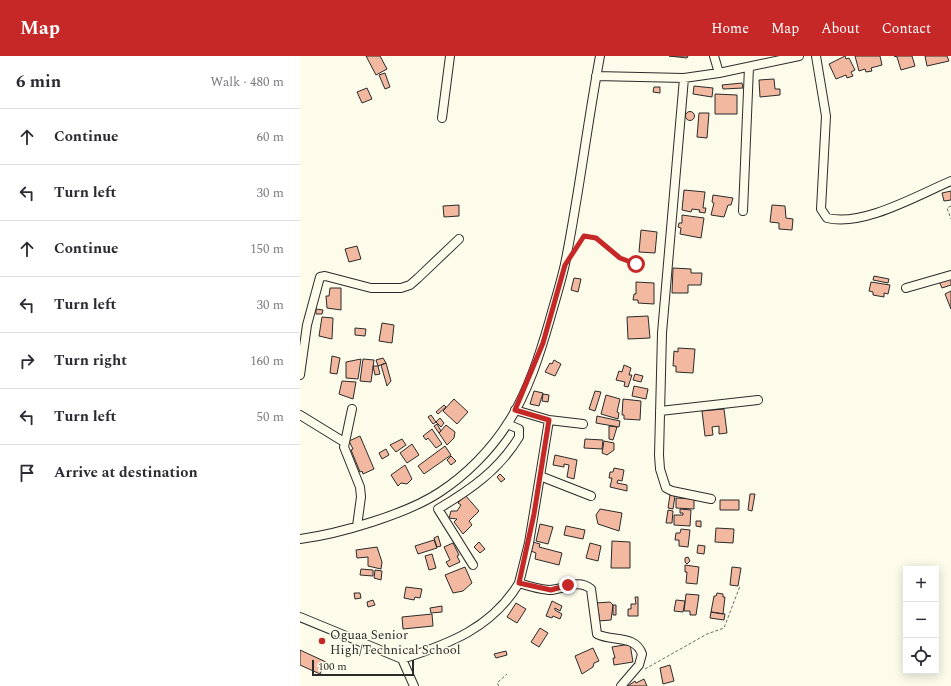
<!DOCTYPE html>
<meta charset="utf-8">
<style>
body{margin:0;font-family:Spectral,serif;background:#f7f7f7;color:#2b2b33}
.controls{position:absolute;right:12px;bottom:12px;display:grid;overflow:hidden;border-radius:0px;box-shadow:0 2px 10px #0003}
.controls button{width:36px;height:36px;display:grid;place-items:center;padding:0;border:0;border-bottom:1px solid #e1e1e2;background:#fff;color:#2b2b33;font:20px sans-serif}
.scale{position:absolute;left:12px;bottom:10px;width:102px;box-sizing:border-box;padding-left:4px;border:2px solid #2b2b2b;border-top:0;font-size:11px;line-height:14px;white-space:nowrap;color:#2b2b2b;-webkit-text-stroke:3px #fdfbea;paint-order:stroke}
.stop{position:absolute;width:12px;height:12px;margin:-9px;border:3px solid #c62828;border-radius:50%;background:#fff}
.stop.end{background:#c62828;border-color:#fff;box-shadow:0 1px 4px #0008}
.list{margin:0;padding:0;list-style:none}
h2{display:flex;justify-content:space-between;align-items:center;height:52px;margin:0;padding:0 16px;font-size:17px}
h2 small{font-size:13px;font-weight:400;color:#7c7c81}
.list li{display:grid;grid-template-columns:26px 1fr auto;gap:12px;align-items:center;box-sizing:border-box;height:56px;padding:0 16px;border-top:1px solid #e1e1e2}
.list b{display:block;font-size:15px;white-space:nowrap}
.list em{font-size:13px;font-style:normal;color:#7c7c81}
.icon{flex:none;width:22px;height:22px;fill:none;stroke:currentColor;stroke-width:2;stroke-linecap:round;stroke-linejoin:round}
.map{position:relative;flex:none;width:651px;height:630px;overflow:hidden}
header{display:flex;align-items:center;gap:24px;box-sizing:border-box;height:56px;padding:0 20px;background:#c62828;color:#fff}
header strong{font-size:19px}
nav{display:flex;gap:22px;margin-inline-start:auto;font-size:14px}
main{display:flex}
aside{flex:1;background:#fff}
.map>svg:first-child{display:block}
.building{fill:#f2b8a0;stroke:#2b2b2b}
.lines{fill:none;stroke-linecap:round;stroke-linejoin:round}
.minor-casing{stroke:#2b2b2b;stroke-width:10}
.path{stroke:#6a6964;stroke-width:1;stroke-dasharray:3 2;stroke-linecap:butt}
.minor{stroke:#fdfbea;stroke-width:8}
.route{stroke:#c62828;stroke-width:5}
.poi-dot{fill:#c62828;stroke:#fdfbea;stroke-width:1.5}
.labels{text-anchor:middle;stroke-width:3;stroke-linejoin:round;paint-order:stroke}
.poi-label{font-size:13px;fill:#2b2b2b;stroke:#fdfbea;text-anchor:start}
</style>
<header>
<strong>Map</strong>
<nav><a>Home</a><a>Map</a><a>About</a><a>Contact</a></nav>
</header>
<main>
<aside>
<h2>6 min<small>Walk · 480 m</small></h2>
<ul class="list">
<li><svg class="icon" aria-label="ahead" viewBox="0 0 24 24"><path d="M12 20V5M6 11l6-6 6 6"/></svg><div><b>Continue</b></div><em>60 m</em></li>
<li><svg class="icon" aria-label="left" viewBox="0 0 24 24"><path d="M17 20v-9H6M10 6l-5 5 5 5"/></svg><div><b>Turn left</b></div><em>30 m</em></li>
<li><svg class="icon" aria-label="ahead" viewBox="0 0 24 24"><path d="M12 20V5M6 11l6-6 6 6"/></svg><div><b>Continue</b></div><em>150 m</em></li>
<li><svg class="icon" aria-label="left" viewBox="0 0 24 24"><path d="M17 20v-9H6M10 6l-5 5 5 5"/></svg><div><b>Turn left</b></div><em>30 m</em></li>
<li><svg class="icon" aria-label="right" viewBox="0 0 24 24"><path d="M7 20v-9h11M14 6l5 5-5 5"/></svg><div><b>Turn right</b></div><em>160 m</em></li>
<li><svg class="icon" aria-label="left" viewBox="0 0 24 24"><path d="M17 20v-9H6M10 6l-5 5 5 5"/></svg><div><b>Turn left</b></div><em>50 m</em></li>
<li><svg class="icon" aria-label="arrive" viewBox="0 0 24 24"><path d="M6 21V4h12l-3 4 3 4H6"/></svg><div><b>Arrive at destination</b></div></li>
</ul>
</aside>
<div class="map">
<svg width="651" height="630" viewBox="0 0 651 630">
<rect width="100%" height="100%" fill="#fdfbea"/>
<path class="building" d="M66 0H80L87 13 76 19Z
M369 0H388L387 2Z
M545 0 546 3 549 2 555 14 551 16 553 20 547 22 546 19 536 23 529 8Z
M555 0H580L582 9 571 12 572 15 566 16 565 13 559 15Z
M594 0H612L615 10 601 14 597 1Z
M625 0H647L649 5 627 10Z
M85 17 90 31 85 33 79 19Z
M474 23 475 33H480V39L460 41 459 24Z
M442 27 443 32 423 33 422 29Z
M394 30 413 32 412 41 393 38Z
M354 31H360V37L353 36Z
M67 32 72 43 62 47 57 36Z
M415 38 437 39V58H415Z
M385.5 60a4.5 4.5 0 1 1 9 0a4.5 4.5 0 1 1-9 0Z
M399 57H409L407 82 397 81Z
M384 134 405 136 403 152H406L405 157 399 156 400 154 392 153 391 156 382 154Z
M651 135V144L644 145 642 137Z
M413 139 433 142 431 149H428L424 161 411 159 414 147 412 146Z
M159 149V160L144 161 143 150Z
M472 149 485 150 486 162 493 163 492 174 479 173V167L470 166Z
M382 159 404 162 401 182 380 178 381 172 378 171 379 167H382Z
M341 174 357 176 355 197 339 196Z
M57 190 61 203 49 206 45 193Z
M373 212 391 213V217H402L401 229H388V237H372Z
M574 220 589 223 588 227 573 224Z
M651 220V229L642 232 639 225Z
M274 222 281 223 278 236 271 234Z
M336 226 354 227V248L338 247V244H333L334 238H336Z
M571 226 590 229 588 238 584 237V241L573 239V236L569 235Z
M30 232H41V254L27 252 26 240H29Z
M651 235V253L645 238Z
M16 253 23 254 22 258H16Z
M348 260 350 282 328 283 327 261Z
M22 261 33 262 32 283 19 280Z
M82 267 94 269 92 287 79 285Z
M55 272 66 273 65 280 55 279Z
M378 292 395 293 393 317 376 316V310H373L374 295 378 296Z
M32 300 40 302 37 318 30 317Z
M83 302 86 307 78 310 76 304Z
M61 303 58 323 46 322V306Z
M63 303 74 304 71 326 60 325Z
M254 304 261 308 255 320 245 316 250 307 252 308Z
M86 307 91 325 87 330 81 309Z
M324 309 331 312 329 319H332L328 331 324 330 325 326 316 324 319 315 322 316Z
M73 310H78L80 318 75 319Z
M335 318 343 320 341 326 333 324Z
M42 325 56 326 53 343 39 338Z
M334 330 348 333 346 343 332 340Z
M234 335 243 337 239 350 230 348Z
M295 335 301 336 295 355 289 353Z
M243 338 249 339 248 346 242 345Z
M306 339 320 343 317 356 319 357 318 363 301 358Z
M154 343 168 356 157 368 143 355Z
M323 343 341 345 340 364 324 363V359H322Z
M144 349 146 351 138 358 136 356Z
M424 353 427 377 419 378V370L412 371 413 379 405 380 402 355Z
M131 359 136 366 133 368 128 361Z
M297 360 320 365 319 371 296 367Z
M140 362 144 367 141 371 136 366Z
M137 368 141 375 139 377 134 370Z
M146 369 155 376 154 382 147 389 139 377Z
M309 370 317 371 313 384 309 383Z
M132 373 142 388 136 392 128 382 126 384 123 380Z
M60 380 74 413 63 418 62 415 60 416 51 394 53 393 49 385Z
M102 383 106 389 96 396 90 389Z
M285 383 303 384 302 393 284 392Z
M304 385 314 387V394L307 399 302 397Z
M112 388 119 399 107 407 100 397Z
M145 390 151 399 124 418 118 410Z
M86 393 89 399 82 403 79 397Z
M255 399 277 404 274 423 267 421 269 409 264 408V411L253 409Z
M151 400 156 405 151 409 147 404Z
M105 409 112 423 107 428 101 427 98 430 91 419Z
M314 412 324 414 322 425 318 424 317 427 327 429V435L310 431 312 422H309L310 416H313Z
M200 418 205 423 201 426 197 421Z
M450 438H455L452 455 448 454Z
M165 439 179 455 169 465 172 469 163 478 154 466 157 463 149 462 151 455H157L161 449 158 447Z
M370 439 375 440 373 453 368 452Z
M376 442 394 443V453L376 452Z
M420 444H439V454H420Z
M300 453 322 457 319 475 298 468 296 459Z
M380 453 391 454 390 470 374 469V459H383V457H380Z
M368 454 373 455 372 467H366Z
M396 465H401V471L396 470Z
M240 468 253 471 248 488 236 485Z
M266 470 285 474 283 483 264 479Z
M416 472 434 473 433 487 415 486Z
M381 473 390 474 388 491 379 490V484H375L376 477H380Z
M138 480 141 490 137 491 134 482Z
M134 484 137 492 118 498 115 490Z
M312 485 330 486V512H311Z
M179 486 185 493 180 497 174 491Z
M233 486 240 488 239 491 262 497 259 509 235 503 236 497 231 495Z
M153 487 159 499 157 500 160 506 149 511 146 506 150 504 144 491Z
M290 487 301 490 298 505 286 502Z
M398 489 405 490 404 498 397 497Z
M77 491 82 506 81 513 68 510V501L57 502 56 494Z
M132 498 136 512 129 514 125 500Z
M388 501 390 505 387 508 385 506V502Z
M385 509 399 511 397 528 386 527 387 516H385Z
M165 511 172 527 163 535 153 537 145 519Z
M432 511 441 512 438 530 430 529Z
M61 513 73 514V520L60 519Z
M75 514 82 515 81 524 74 522Z
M106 531 122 533 120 542 115 541 114 544 104 542Z
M54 537H60L61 542 55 543Z
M417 537 423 538V541H425L423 558 411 556 414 540H416Z
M386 538 399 539 396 559H390V555H384Z
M335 541H338V560H328V553H331V548H336Z
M73 544 75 549 68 551 67 546Z
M376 544 385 545 383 556 374 555Z
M252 545 262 550 260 555 255 552V554L262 558 260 563 253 560 252 562 246 560Z
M310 546 313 549 311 564 298 565 299 558H296V547Z
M216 547 226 553 217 567 207 561Z
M313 549H316V559H313Z
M142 550V556L131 557 130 552Z
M411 556 425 558 424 564 410 562Z
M132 558 133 570 103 573 102 561Z
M240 572 248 577 239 591 231 586Z
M330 588 333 606 314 609 313 602H315L312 591Z
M293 592 299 605 294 607 293 611 282 618 275 600Z
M0 594 26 606 20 618 0 609Z
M206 595 207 599 196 602 194 598Z
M370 609 374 625 363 628 360 612Z
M344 623 347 630H328L335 625 336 627Z"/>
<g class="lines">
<g class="minor-casing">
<path id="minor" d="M414 0 419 17
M516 0 526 60 521 153 527 162C563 171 618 139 651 125
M296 20 384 22 419 17 499 0
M384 22 362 277 359 399 360 413 366 432 372 435 411 443
M142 62 150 0
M443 155 449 11
M606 232 651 219
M0 319 7 269 20 221 25 220 71 232H101L110 229 118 222 159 183
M52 353 44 391 60 431 61 441 57 470
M215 354 249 364 283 368
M360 355 458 344
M0 359 44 386
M240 420 249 364
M291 440 240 420 229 487 219 527C228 530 239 533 249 534 264 534 277 522 291 533L297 578C312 586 335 578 342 598L339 609 321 630
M0 483C39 478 107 458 140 436 166 419 191 394 208 367 228 336 240 298 250 263 255 245 261 226 265 208 279 139 287 69 300 0
M173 509 138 453C170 434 199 414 219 381V373L207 368
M0 561 102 603 114 630
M102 603C149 588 192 572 219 527"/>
</g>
<path class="path" d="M651 150 647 152 651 163
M276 191 284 180 295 182 320 203 336 208
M345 613 407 578 424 572 440 530
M199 630 197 627 207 618"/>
<use href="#minor" class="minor"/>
</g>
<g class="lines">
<path class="route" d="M268 529 251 534 219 527 234 458 249 364 215 354 243 287 265 209 284 180 296 182 320 202 336 208"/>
</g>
<circle class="poi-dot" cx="22" cy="585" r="4"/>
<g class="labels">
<g class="poi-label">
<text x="30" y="583">Oguaa Senior<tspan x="30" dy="15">High/Technical School</tspan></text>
</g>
</g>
</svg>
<div class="controls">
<button>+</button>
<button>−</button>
<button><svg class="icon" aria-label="locate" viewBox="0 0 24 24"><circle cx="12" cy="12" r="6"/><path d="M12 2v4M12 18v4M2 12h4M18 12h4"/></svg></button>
</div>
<div class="scale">100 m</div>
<div class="stop" style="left:336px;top:208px"></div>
<div class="stop end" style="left:268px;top:529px"></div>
</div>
</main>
